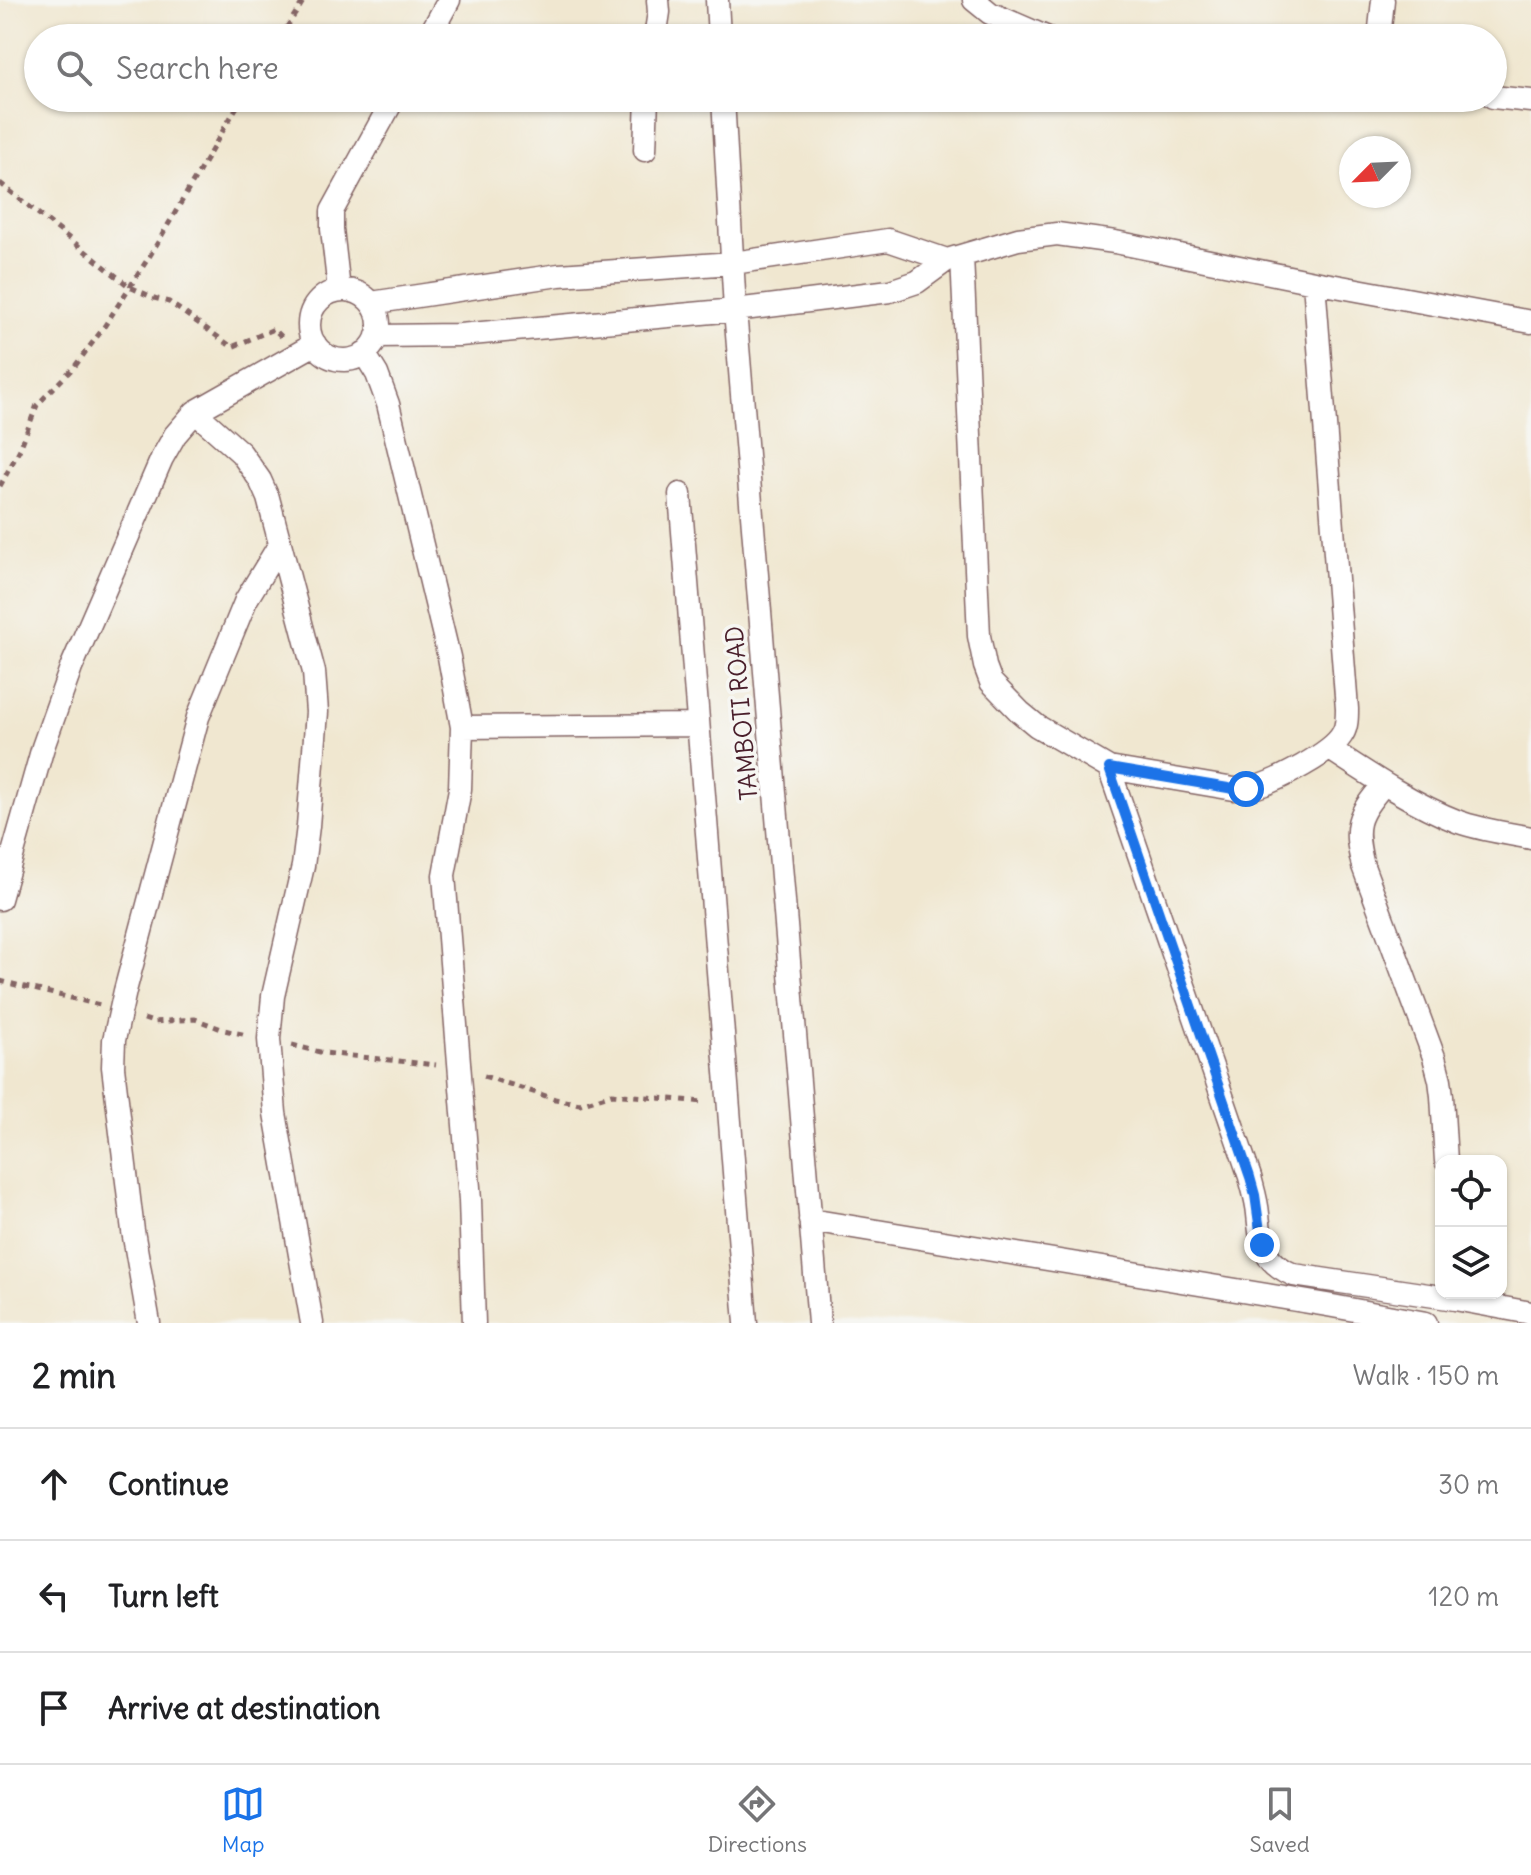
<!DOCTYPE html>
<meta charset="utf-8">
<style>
body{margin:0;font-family:Delius,sans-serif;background:#f6f6f6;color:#202124}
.controls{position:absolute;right:24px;bottom:24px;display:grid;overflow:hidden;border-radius:16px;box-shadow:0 2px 6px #0004}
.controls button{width:72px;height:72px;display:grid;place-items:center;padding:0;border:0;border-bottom:2px solid #e0e0e0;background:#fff;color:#202124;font:40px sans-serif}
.compass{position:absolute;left:1339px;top:136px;width:72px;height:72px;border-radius:50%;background:#fff;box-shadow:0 2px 6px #0004;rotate:246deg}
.stop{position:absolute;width:24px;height:24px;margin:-18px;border:6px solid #1a73e8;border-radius:50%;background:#fff}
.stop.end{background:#1a73e8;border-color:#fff;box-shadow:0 2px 8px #0008}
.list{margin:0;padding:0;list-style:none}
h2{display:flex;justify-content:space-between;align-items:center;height:104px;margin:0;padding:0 32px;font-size:34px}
h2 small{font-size:26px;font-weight:400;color:#757577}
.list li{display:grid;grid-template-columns:52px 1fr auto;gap:24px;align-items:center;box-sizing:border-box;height:112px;padding:0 32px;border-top:2px solid #e0e0e0}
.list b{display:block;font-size:30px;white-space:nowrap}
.list em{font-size:26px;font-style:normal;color:#757577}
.icon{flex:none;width:44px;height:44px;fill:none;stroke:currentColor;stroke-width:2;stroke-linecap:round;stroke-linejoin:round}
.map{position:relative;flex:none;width:1531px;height:1323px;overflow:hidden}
.search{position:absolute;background:#fff;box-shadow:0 2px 6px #0004;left:24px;right:24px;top:24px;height:88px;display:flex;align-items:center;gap:20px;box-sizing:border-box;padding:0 28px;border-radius:44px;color:#757577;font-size:30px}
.sheet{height:440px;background:#fff}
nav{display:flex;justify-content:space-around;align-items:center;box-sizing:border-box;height:112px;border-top:2px solid #e0e0e0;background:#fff;font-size:22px;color:#757577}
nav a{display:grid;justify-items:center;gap:4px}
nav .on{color:#1a73e8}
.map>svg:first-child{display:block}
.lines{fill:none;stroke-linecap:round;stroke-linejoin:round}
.street-casing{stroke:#846565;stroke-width:25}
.path{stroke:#846565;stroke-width:5;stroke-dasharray:6 6;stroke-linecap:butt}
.street{stroke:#fff;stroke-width:22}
.route{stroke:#1a73e8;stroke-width:10}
.labels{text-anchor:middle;stroke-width:7;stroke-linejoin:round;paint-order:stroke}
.street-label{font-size:24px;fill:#4a1f2b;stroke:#f6f6f2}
</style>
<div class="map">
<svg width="1531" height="1323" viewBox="0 0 1531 1323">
<rect width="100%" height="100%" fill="#f6f6f2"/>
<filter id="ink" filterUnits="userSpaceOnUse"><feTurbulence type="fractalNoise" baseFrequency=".0125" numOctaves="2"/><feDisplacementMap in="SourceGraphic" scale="16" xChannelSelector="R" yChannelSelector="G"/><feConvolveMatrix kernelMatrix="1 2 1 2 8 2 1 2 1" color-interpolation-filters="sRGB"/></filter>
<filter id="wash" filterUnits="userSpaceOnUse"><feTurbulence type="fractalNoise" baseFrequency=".006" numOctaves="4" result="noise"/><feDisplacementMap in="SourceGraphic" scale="32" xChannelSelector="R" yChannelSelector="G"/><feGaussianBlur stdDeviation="1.8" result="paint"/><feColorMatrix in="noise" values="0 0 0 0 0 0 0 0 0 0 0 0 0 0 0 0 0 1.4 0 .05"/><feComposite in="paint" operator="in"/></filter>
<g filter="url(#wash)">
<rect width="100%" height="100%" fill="#f0e7d0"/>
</g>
<g filter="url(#ink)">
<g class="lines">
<g class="street-casing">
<path id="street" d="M717 0 719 38
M974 0 990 13 1048 38
M428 38 449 0
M655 38 659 12 658 0
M1379 38 1383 0
M1493 97 1531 101
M723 98 735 310 819 1323
M645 150 647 98
M962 256 979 636 985 666 991 682 1020 712 1037 726 1109 768 1234 789C1241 789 1247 789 1253 788 1275 782 1333 753 1343 733 1347 726 1347 717 1347 709L1314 282
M339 290 332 229V211L394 98
M309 325a35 35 0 1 1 70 0a35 35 0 1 1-70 0Z
M371 303 559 275 733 263 888 240 947 260
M377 336 460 335 735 310 890 291 917 282 947 260 1018 239 1057 234 1115 242 1314 282 1531 322
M364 353 377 374 388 404 449 657 462 727 460 789 444 875 470 1200 474 1323
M195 412 241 453 260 480 268 498 314 672 317 712 308 826 303 866 273 996 269 1039 275 1113 312 1323
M680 494 746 1323
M462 727 698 725
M1330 749C1371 776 1413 804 1459 822 1481 830 1507 833 1531 838
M1109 768 1250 1177C1253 1189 1257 1201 1258 1214 1261 1245 1263 1262 1294 1275L1455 1299 1531 1313
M1384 784C1356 817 1353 825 1363 866L1434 1057 1440 1080 1442 1096 1446 1161
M0 899 43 747 71 668 162 458 175 435 195 412 315 344
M810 1220 1327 1305 1426 1323
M149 1323 133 1231 113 1067 114 1040 125 991 198 717 246 600 280 544"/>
</g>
<path class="path" d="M280 38 304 0
M0 183 130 287 154 298 169 302 232 347 274 329 283 338
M0 486 20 449 37 405 75 366 102 330 151 254 242 98
M0 981 100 1005
M144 1019 153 1022 195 1019 224 1030 247 1035
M292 1045 324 1053 436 1065
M484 1076 555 1099 580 1104 612 1094 704 1102"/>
<use href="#street" class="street"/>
</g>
</g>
<g class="lines" filter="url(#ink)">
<path class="route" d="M1246 789H1234L1109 768 1250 1177 1255 1195 1262 1245"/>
</g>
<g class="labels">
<g class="street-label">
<text transform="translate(742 713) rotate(-95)" y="8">TAMBOTI ROAD</text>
</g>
</g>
</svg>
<div class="controls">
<button><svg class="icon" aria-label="locate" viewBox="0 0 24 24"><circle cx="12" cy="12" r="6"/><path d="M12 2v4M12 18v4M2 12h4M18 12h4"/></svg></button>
<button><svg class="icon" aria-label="layers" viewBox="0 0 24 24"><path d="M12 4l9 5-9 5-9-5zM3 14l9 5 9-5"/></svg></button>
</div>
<svg class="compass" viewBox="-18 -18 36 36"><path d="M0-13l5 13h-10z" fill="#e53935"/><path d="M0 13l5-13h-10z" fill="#757577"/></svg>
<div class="stop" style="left:1246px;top:789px"></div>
<div class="stop end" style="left:1262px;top:1245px"></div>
<div class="search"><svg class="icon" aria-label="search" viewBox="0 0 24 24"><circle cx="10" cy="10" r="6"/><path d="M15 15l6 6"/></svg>Search here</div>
</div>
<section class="sheet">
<h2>2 min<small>Walk · 150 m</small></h2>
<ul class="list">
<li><svg class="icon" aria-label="ahead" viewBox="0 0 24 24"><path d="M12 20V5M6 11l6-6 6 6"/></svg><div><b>Continue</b></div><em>30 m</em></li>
<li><svg class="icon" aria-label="left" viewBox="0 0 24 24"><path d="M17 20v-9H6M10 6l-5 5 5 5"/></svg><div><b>Turn left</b></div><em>120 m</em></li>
<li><svg class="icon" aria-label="arrive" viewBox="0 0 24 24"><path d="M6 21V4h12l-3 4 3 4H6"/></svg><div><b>Arrive at destination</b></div></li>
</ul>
</section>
<nav>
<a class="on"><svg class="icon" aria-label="map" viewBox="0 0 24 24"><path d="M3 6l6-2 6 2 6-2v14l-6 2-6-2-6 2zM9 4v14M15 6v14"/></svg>Map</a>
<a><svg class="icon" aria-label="directions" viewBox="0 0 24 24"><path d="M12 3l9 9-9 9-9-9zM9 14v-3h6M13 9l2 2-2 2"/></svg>Directions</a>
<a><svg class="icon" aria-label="saved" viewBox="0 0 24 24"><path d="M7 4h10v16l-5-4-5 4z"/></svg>Saved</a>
</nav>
